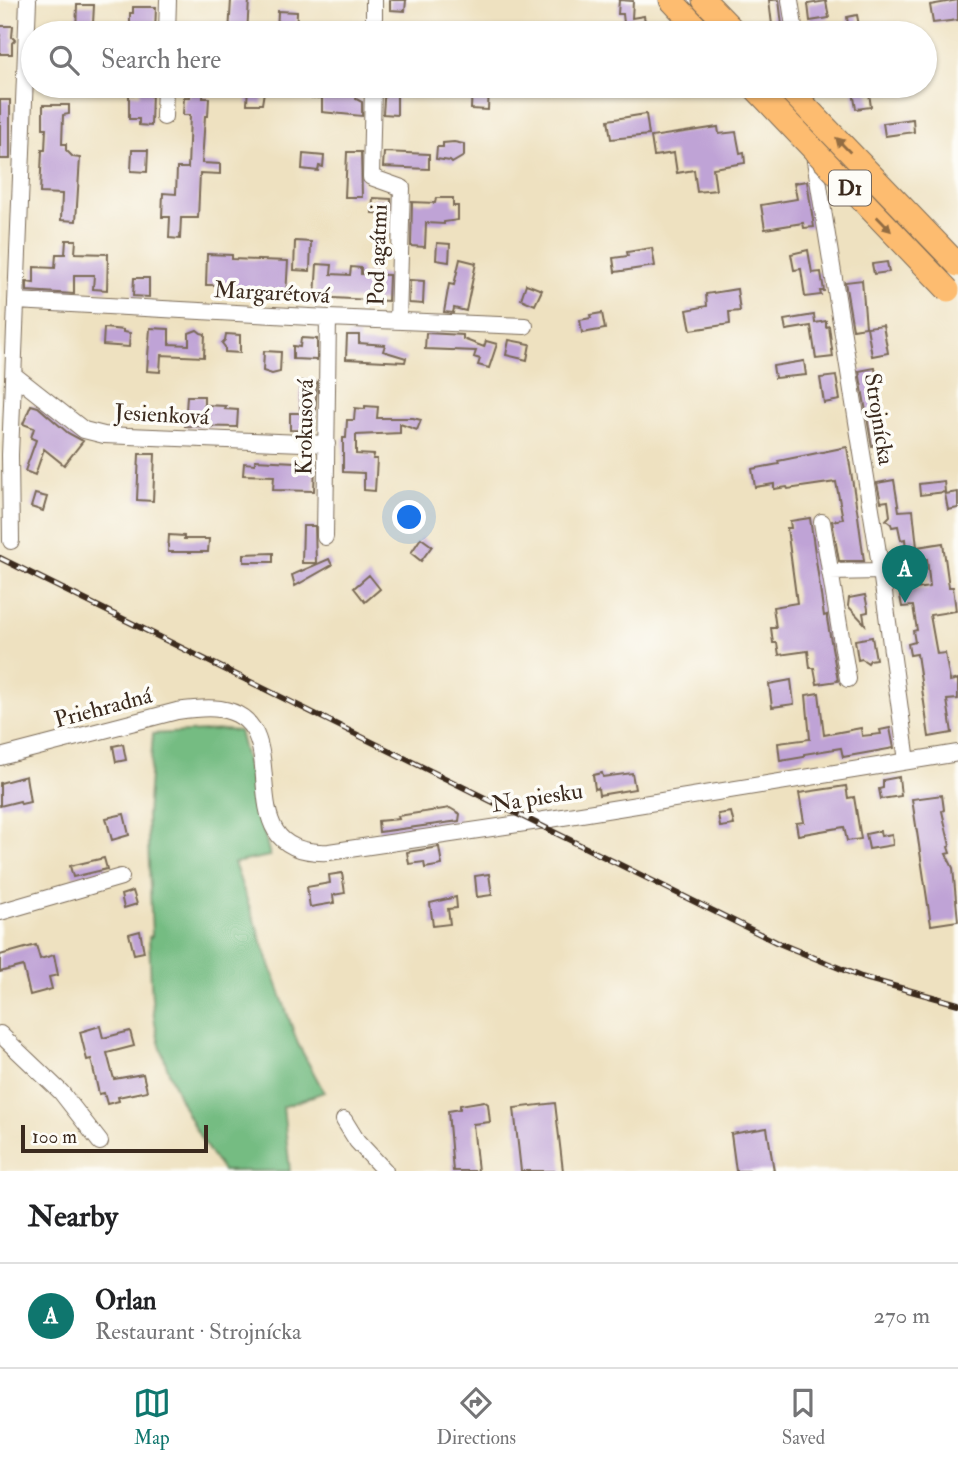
<!DOCTYPE html>
<meta charset="utf-8">
<style>
body{margin:0;font-family:"IM FELL Double Pica",serif;background:#f2f2f2;color:#202124}
.scale{position:absolute;left:21px;bottom:18px;width:187px;box-sizing:border-box;padding-left:7px;border:4px solid #3b2a1e;border-top:0;font-size:19px;line-height:24px;white-space:nowrap;color:#3b2a1e;-webkit-text-stroke:5px #fdfcf7;paint-order:stroke}
.you{position:absolute;left:410px;top:518px;width:24px;height:24px;margin:-18px;border:5px solid #fff;border-radius:50%;background:#1a73e8;box-shadow:0 0 0 10px #1a73e833}
.badge{display:grid;place-items:center;width:46px;height:46px;border-radius:50%;background:#0f766e;color:#fff;font-size:23px;font-weight:700}
.pin{position:absolute;translate:-50% -58px;filter:drop-shadow(0 2px 4px #0008)}
.pin::after{content:'';position:absolute;top:37px;width:24px;height:21px;background:inherit;clip-path:polygon(0 0,100% 0,50% 100%)}
.list{margin:0;padding:0;list-style:none}
h2{display:flex;justify-content:space-between;align-items:center;height:91px;margin:0;padding:0 28px;font-size:30px}
h2 small{font-size:23px;font-weight:400;color:#757577}
.list li{display:grid;grid-template-columns:46px 1fr auto;gap:21px;align-items:center;box-sizing:border-box;height:105px;padding:0 28px;border-top:2px solid #e0e0e0}
.list b{display:block;font-size:26px;white-space:nowrap}
.list p{margin:0;font-size:23px;white-space:nowrap;color:#757577}
.list em{font-size:23px;font-style:normal;color:#757577}
.icon{flex:none;width:38px;height:38px;fill:none;stroke:currentColor;stroke-width:2;stroke-linecap:round;stroke-linejoin:round}
.map{position:relative;flex:none;width:958px;height:1171px;overflow:hidden}
.search{position:absolute;background:#fff;box-shadow:0 2px 5px #0004;left:21px;right:21px;top:21px;height:77px;display:flex;align-items:center;gap:18px;box-sizing:border-box;padding:0 24px;border-radius:38px;color:#757577;font-size:26px}
.sheet{height:196px;background:#fff}
nav{display:flex;justify-content:space-around;align-items:center;box-sizing:border-box;height:98px;border-top:2px solid #e0e0e0;background:#fff;font-size:19px;color:#757577}
nav a{display:grid;justify-items:center;gap:4px}
nav .on{color:#0f766e}
.map>svg:first-child{display:block}
.forest{fill:#74bc82;stroke:#587350;stroke-width:2}
.building{fill:#bfa3d6}
.lines{fill:none;stroke-linecap:round;stroke-linejoin:round}
.minor-casing{stroke:#7a6a57;stroke-width:18}
.highway-casing{stroke:#7a6a57;stroke-width:25}
.minor{stroke:#fff;stroke-width:16}
.highway{stroke:#fdbc70;stroke-width:23}
.rail-casing{stroke:#3b2a1e;stroke-width:6}
.rail{stroke:#fdfcf7;stroke-width:3.5;stroke-dasharray:10;stroke-linecap:butt}
.highway-bridge-casing{stroke:#7a6a57;stroke-width:25;stroke-linecap:butt}
.highway-bridge{stroke:#fdbc70;stroke-width:23}
.oneway{fill:#926c43}
.labels{text-anchor:middle;stroke-width:7;stroke-linejoin:round;paint-order:stroke}
.shield{fill:#fdfcf7;stroke:#75695f;stroke-width:2}
.shield-label{font-size:21px;font-weight:bold;fill:#3b2a1e}
.street-label{font-size:23px;fill:#3b2a1e;stroke:#fdfcf7}
</style>
<div class="map">
<svg width="958" height="1171" viewBox="0 0 958 1171">
<rect width="100%" height="100%" fill="#fdfcf7"/>
<filter id="ink" filterUnits="userSpaceOnUse"><feTurbulence type="fractalNoise" baseFrequency=".0143" numOctaves="2"/><feDisplacementMap in="SourceGraphic" scale="14" xChannelSelector="R" yChannelSelector="G"/><feConvolveMatrix kernelMatrix="1 2 1 2 8 2 1 2 1" color-interpolation-filters="sRGB"/></filter>
<filter id="wash" filterUnits="userSpaceOnUse"><feTurbulence type="fractalNoise" baseFrequency=".00686" numOctaves="4" result="noise"/><feDisplacementMap in="SourceGraphic" scale="28" xChannelSelector="R" yChannelSelector="G"/><feGaussianBlur stdDeviation="1.57" result="paint"/><feColorMatrix in="noise" values="0 0 0 0 0 0 0 0 0 0 0 0 0 0 0 0 0 1.4 0 .05"/><feComposite in="paint" operator="in"/></filter>
<g filter="url(#wash)">
<rect width="100%" height="100%" fill="#eee1c0"/>
<path class="forest" d="M224 730 239 731 270 856 234 863 298 1044 324 1092 283 1107 290 1171H223C195 1134 173 1090 160 1045 150 1011 151 972 149 937L152 936 147 816 153 734Z"/>
<g id="blocks">
<path class="building" d="M231 0H249L247 33H229Z
M390 0H406L405 11 390 10Z
M619 0 633 1 632 18 644 16 647 33H625L623 14H618Z
M769 0H779L783 33H773Z
M958 0V20L933 23 930 5Z
M826 1 829 18 810 21 808 4Z
M77 5H94L93 24 115 25V33H76Z
M133 7H156L155 33 130 32V13H133Z
M278 11 297 12 296 33H277Z
M857 15 860 31 849 32 847 17Z
M0 26H13L12 37 15 40 12 43V54H0Z
M190 86H204L203 98H209L208 116H205L202 163 220 164V174L200 173 198 218H181L180 239 169 238 170 217H162L163 193 176 194 177 168H188L190 115H183L184 97H190Z
M248 86H265L262 104H247Z
M312 86H356V99L362 102V116L322 112V98H312Z
M385 86H397V115L383 114Z
M472 86H489L488 110 471 109Z
M852 86H868L871 107 856 109Z
M140 89 152 90 151 126 139 125V119H129V94L140 95Z
M0 100H10V159H0Z
M43 105H69V114L63 115 62 144H66V150L73 157 80 158 76 221 61 220 62 194 40 193 42 150H45L46 128H43Z
M646 114 649 135 611 139 608 120Z
M913 119 914 132 885 136 883 123Z
M718 127 719 134 736 132 740 153 744 152 745 163 713 168 716 190 697 192 694 170 677 173 674 153 654 156 651 137Z
M454 142 464 144V156L452 163 450 161 436 159 437 147H443V143Z
M132 150H148L147 172 131 171Z
M347 152H361L362 197H345Z
M384 152 429 154V169L383 167Z
M303 154 324 156 323 167 319 166 318 171 302 169Z
M807 181 814 227 804 228 803 223 765 229 761 205 797 199 794 183Z
M373 198 391 199V214L372 213Z
M436 198H453V206H458V220L444 222V224L426 223 425 247 411 246 412 202 435 203Z
M66 240H76L75 253 108 254 107 290 93 289 94 275H74V294L27 291V282L34 283V267L55 268 56 254H65Z
M295 241 311 242 310 271 294 270Z
M437 243 450 244 449 262 436 260Z
M652 248 655 266 615 272 613 258 628 256 627 252Z
M808 250 812 273 821 272 824 291H820L821 295 805 297 801 269 794 270 791 254Z
M207 254 232 255V259L288 261 286 296 273 295V290L254 289V294L218 293V285H206Z
M460 259 476 263 466 311 454 308 453 313 444 312 449 284 454 285Z
M887 262 889 272 874 274 872 264Z
M317 264 332 265 331 274 350 275 351 267 361 268V274L389 275 388 301 315 297Z
M134 278H149V297L133 296Z
M410 280 424 281 423 304 409 303Z
M862 280 866 327 853 329 845 282Z
M526 284 542 290 535 305 521 299Z
M737 289 740 311 729 312 730 324 691 330 687 310 707 306 706 294Z
M602 313 605 329 582 333 580 320 591 318 590 315Z
M814 315 815 323 826 321V327L829 326 833 357 816 359 811 326 786 330 784 320Z
M883 325 888 353 872 356 867 327Z
M104 328 123 330V332L130 333 129 347 103 345Z
M150 328 169 329V344L189 345V333L197 330 201 333 205 334 204 357 161 355 160 372 147 371Z
M426 333 463 335V339L484 347 486 341 497 344 489 368 478 365 480 359 474 357 476 351 425 349Z
M226 334 240 335V353L225 352V347L222 343 225 340Z
M347 335H359V343L385 345 383 351 406 358 405 362 346 359Z
M301 338 317 339V360L293 359V346L300 347Z
M509 340 530 344 527 360 506 355Z
M264 351 281 352 280 372 272 374 263 371Z
M804 361 806 375 775 378 773 366Z
M875 368 878 387 871 388 876 422 882 421 885 439 879 440 880 445 872 446 859 371Z
M836 376 840 400 824 403 820 378Z
M301 381 317 382 314 431 290 430V413H300Z
M187 396H204V405L226 406 225 409 238 410 237 427 185 426Z
M31 405 38 407 68 433 83 441 64 465 44 449 35 475 25 471 36 440 31 438 34 428 23 424Z
M365 406 378 407 377 418H413L421 420 417 430 400 424V433L356 435V454L374 455 373 459H377L375 491 364 490V473L343 472V438H346L347 420H354L355 408 365 409Z
M847 447 858 516 864 561H839L832 521 843 519 836 482 788 489 787 487 774 489V484L755 487 752 469 779 464 778 461Z
M139 454H155L153 501 137 500Z
M255 460 315 463 314 491 273 490 274 476 243 475 244 463 255 464Z
M894 480 899 511 913 510 917 547 943 543 949 587H953L956 611 930 615 937 654 945 653 950 681 958 679V699L947 700 952 733 929 737 917 654 910 655 908 644 915 642 913 631 917 630 913 606 902 607 900 596 906 595V590L910 584 916 589 930 587 927 559 907 560 905 539 901 540 898 526 892 527 891 524 886 520 890 516 888 501 881 502 877 483Z
M944 481 945 492 920 495 919 484Z
M958 492V508L948 510 945 494Z
M35 494 47 497 43 511 31 507Z
M810 518 824 616 827 615V619L838 681 817 684 814 668H810L808 651 779 655 777 643H773L771 628H776L773 607 797 603 787 528H791L790 521Z
M303 526H315L316 563H302Z
M169 535 184 536V539H209L208 552H168Z
M421 538 432 546 421 561 411 553Z
M273 553V562H244V554Z
M329 559 332 565 295 586 292 575Z
M369 575 380 589 365 602 354 588Z
M865 595 868 609V612L863 613 865 624 848 606 849 598Z
M872 637 876 659 870 660 868 663 862 659 858 660 855 640Z
M791 680 794 704 772 707 769 684Z
M819 693 824 735 861 728 862 736 881 734 880 730 890 728 894 748 843 757 841 748 804 754V757L780 761 778 743 810 739 806 695Z
M123 744 126 760 116 762 113 746Z
M602 773 603 777 632 773 635 789 599 795 598 788 595 789 593 775Z
M26 776 30 802 21 804 20 801 0 806V783Z
M899 777 901 796 881 799 879 789 883 788V780Z
M846 786 848 798 854 797 861 839 847 841 844 827 798 835 796 823 804 822 799 793Z
M942 795 944 810 942 811 950 846 948 847 950 853 946 854 953 868 958 921 931 925 912 799Z
M450 808 460 814 459 821 379 832 378 821 399 819 398 816Z
M731 812 734 825 720 827 718 814Z
M124 814 129 835 112 840 106 818Z
M880 831 881 836 892 834 893 845 869 849 866 834Z
M439 847 442 865 425 868 424 862 409 864 407 852Z
M104 858 107 869 73 877 70 866Z
M342 873 345 893 333 895 334 903 310 907 307 887 330 883 329 875Z
M489 874 492 895 477 897 475 876Z
M133 891 137 904 124 908 121 895Z
M456 897 457 908 448 909 450 924 433 926 430 903Z
M140 931 144 952 134 954 129 934Z
M36 945 40 959 54 955 58 975 49 977 52 989 30 995 23 966 0 972V955Z
M100 1026 103 1038 130 1031 134 1046 107 1053 112 1072 114 1079 143 1074 147 1091 118 1097 119 1101 107 1104 104 1093 99 1094 91 1059 87 1060 80 1032Z
M484 1101 488 1104 490 1122 473 1124 478 1171H453L448 1111 460 1109V1105Z
M555 1103 563 1171H521L514 1108Z
M767 1128 774 1171H736L731 1134Z"/>
</g>
</g>
<g filter="url(#ink)">
<use href="#blocks" fill-opacity="0" stroke="#7a6a57" stroke-width="2"/>
<g class="lines">
<g class="minor-casing">
<path id="minor" d="M790 0 795 33
M167 33 168 0
M374 33V0
M373 86 371 177 402 188 398 320
M803 86 881 571 907 761
M164 117 165 86
M16 301 328 318 525 326
M14 375 84 430 104 435 327 444
M822 522 848 679
M325 537 328 318
M11 541 10 455 28 0
M830 572 881 571
M0 757 177 711C191 709 206 707 220 709 304 721 219 857 329 852L532 822 958 753
M0 912 121 877
M0 1034 61 1092 100 1142
M344 1120 357 1141 385 1171"/>
</g>
<g class="highway-casing">
<path id="highway" d="M671 0 702 33
M704 0 736 33"/>
</g>
<use href="#minor" class="minor"/>
<use href="#highway" class="highway"/>
<g class="rail-casing">
<path id="rail" d="M0 558 776 942 861 977 958 1004"/>
</g>
<use href="#rail" class="rail"/>
<g class="highway-bridge-casing">
<path id="highway-bridge" d="M753 86 948 290
M786 86 958 265"/>
</g>
<use href="#highway-bridge" class="highway-bridge"/>
</g>
<defs><path id="oneway-solid" d="M-6-.8H1V-3.2L6.5 0L1 3.2V.8H-6Z" transform="scale(1.75)"/></defs>
<g class="oneway">
<use href="#oneway-solid" transform="translate(843 145) rotate(-134)"/>
<use href="#oneway-solid" transform="translate(884 224) rotate(46)"/>
</g>
</g>
<g class="labels">
<rect class="shield" x="829" y="170.5" width="42" height="35" rx="5"/>
<g class="shield-label">
<text x="850" y="195">D1</text>
</g>
<g class="street-label">
<text transform="translate(377 255) rotate(-88)" y="8">Pod agátmi</text>
<text transform="translate(272 292) rotate(3)" y="8">Margarétová</text>
<text transform="translate(162 414) rotate(3)" y="8">Jesienková</text>
<text transform="translate(880 419) rotate(81)" y="8">Strojnícka</text>
<text transform="translate(304 427) rotate(-89)" y="8">Krokusová</text>
<text transform="translate(103 707) rotate(-15)" y="8">Priehradná</text>
<text transform="translate(537 797) rotate(-9)" y="8">Na piesku</text>
</g>
</g>
</svg>
<div class="scale">100 m</div>
<div class="you"></div>
<div class="pin badge" style="left:905px;top:603px">A</div>
<div class="search"><svg class="icon" aria-label="search" viewBox="0 0 24 24"><circle cx="10" cy="10" r="6"/><path d="M15 15l6 6"/></svg>Search here</div>
</div>
<section class="sheet">
<h2>Nearby<small></small></h2>
<ul class="list">
<li><span class="badge">A</span><div><b>Orlan</b><p>Restaurant · Strojnícka</p></div><em>270 m</em></li>
</ul>
</section>
<nav>
<a class="on"><svg class="icon" aria-label="map" viewBox="0 0 24 24"><path d="M3 6l6-2 6 2 6-2v14l-6 2-6-2-6 2zM9 4v14M15 6v14"/></svg>Map</a>
<a><svg class="icon" aria-label="directions" viewBox="0 0 24 24"><path d="M12 3l9 9-9 9-9-9zM9 14v-3h6M13 9l2 2-2 2"/></svg>Directions</a>
<a><svg class="icon" aria-label="saved" viewBox="0 0 24 24"><path d="M7 4h10v16l-5-4-5 4z"/></svg>Saved</a>
</nav>
